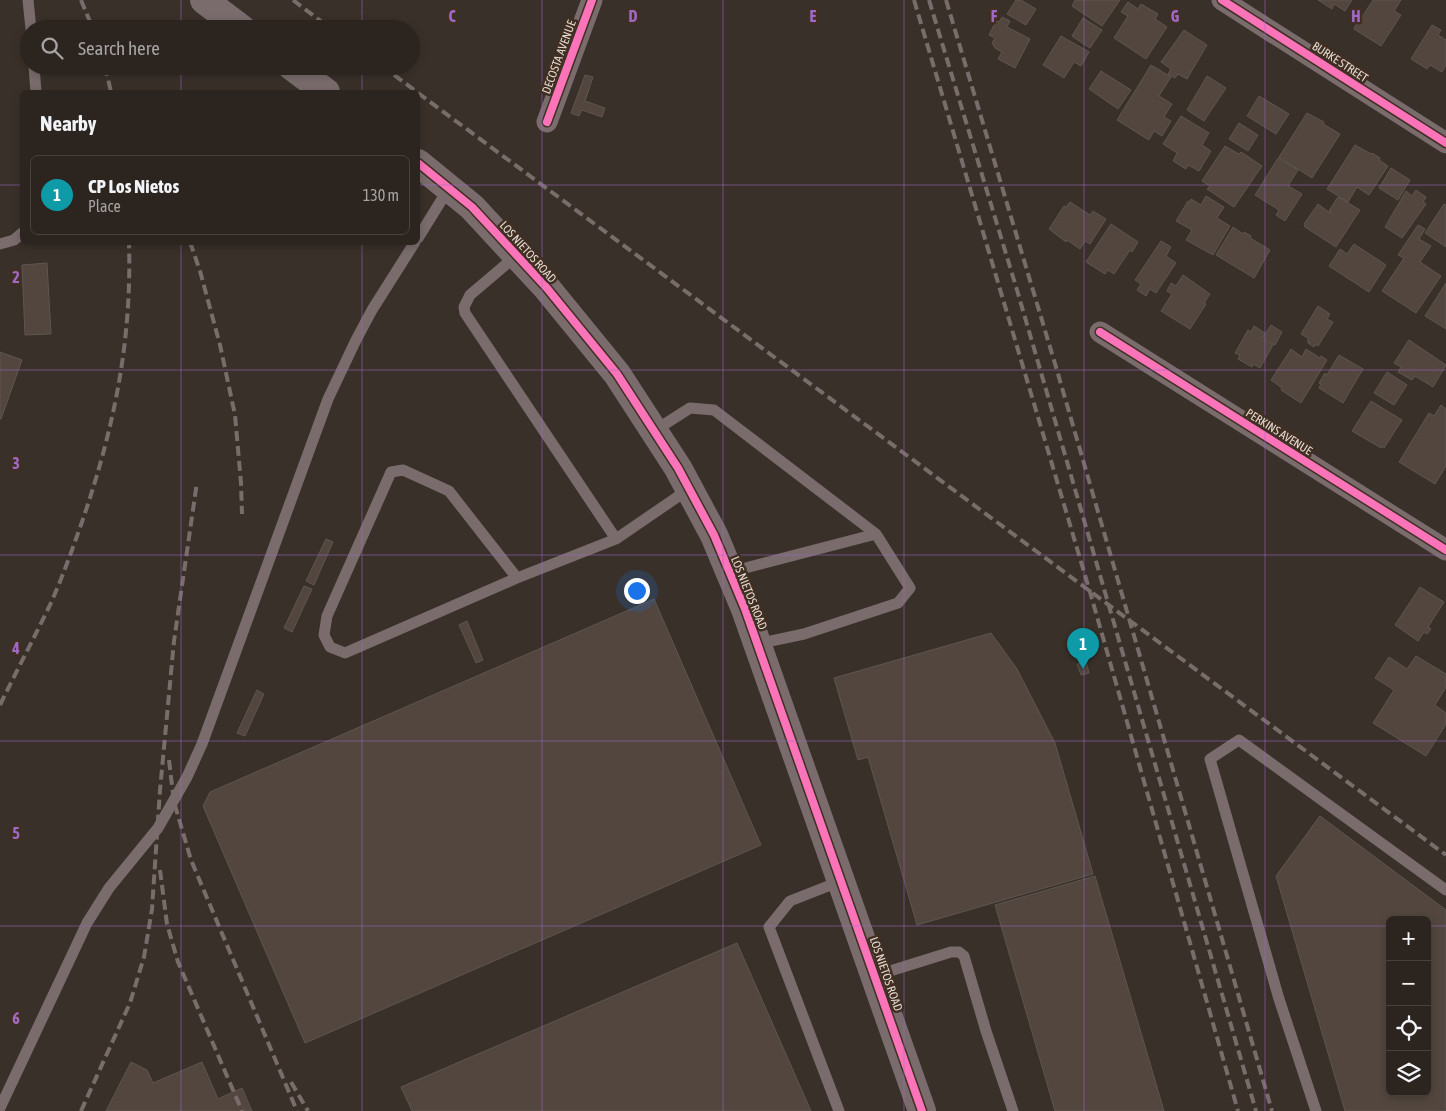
<!DOCTYPE html>
<meta charset="utf-8">
<style>
body{margin:0;font-family:"Asap Condensed",sans-serif;background:#37302c;color:#f1f3f6}
.controls{position:absolute;right:15px;bottom:15px;display:grid;overflow:hidden;border-radius:8px;box-shadow:0 2px 8px #0003}
.controls button{width:45px;height:45px;display:grid;place-items:center;padding:0;border:0;border-bottom:1px solid #47413d;background:#2b241f;color:#f1f3f6;font:25px sans-serif}
.you{position:absolute;left:636px;top:590px;width:18px;height:18px;margin:-12px;border:4px solid #fff;border-radius:50%;background:#1a73e8;box-shadow:0 0 0 8px #1a73e833}
.badge{display:grid;place-items:center;width:32px;height:32px;border-radius:50%;background:#db2777;color:#fff;font-size:16px;font-weight:700}
.pin{position:absolute;translate:-50% -41px;filter:drop-shadow(0 1px 2px #0008)}
.pin::after{content:'';position:absolute;top:26px;width:18px;height:15px;background:inherit;clip-path:polygon(0 0,100% 0,50% 100%)}
.list{margin:0;padding:0;list-style:none}
h2{display:flex;justify-content:space-between;align-items:center;height:65px;margin:0;padding:0 20px;font-size:21px}
h2 small{font-size:16px;font-weight:400;color:#a6a4a4}
.list li{display:grid;grid-template-columns:32px 1fr auto;gap:15px;align-items:center;box-sizing:border-box;height:80px;margin:0 10px 10px;padding:0 10px;border:1px solid #47413d;border-radius:8px}
.list b{display:block;font-size:19px;white-space:nowrap}
.list p{margin:0;font-size:16px;white-space:nowrap;color:#a6a4a4}
.list em{font-size:16px;font-style:normal;color:#a6a4a4}
.icon{flex:none;width:28px;height:28px;fill:none;stroke:currentColor;stroke-width:2;stroke-linecap:round;stroke-linejoin:round}
.map{position:relative;flex:none;width:1446px;height:1111px;overflow:hidden}
.search{position:absolute;background:#2b241f;box-shadow:0 2px 8px #0003;left:20px;top:20px;width:400px;height:55px;display:flex;align-items:center;gap:12px;box-sizing:border-box;padding:0 18px;border-radius:28px;color:#a6a4a4;font-size:19px}
.panel{position:absolute;background:#2b241f;box-shadow:0 2px 8px #0003;left:20px;top:90px;width:400px;height:155px;border-radius:8px}
.map>svg:first-child{display:block}
.building{fill:#52463e;stroke:#5e5650;fill-rule:evenodd}
.lines{fill:none;stroke-linecap:round;stroke-linejoin:round}
.service{stroke:#7a6c6c;stroke-width:11}
.minor{stroke:#7a6c6c;stroke-width:21}
.tertiary{stroke:#7a6c6c;stroke-width:28}
.rail{stroke:#786d6a;stroke-width:4;stroke-dasharray:10 5;stroke-linecap:butt}
.cycleway-casing{stroke:#402f22;stroke-width:11}
.cycleway{stroke:#fb73b8;stroke-width:8}
.grid{fill:none;stroke:#a069c6;stroke-width:1;stroke-opacity:0.55}
.labels{text-anchor:middle;stroke-width:5;stroke-linejoin:round;paint-order:stroke}
.street-label{font-size:12px;fill:#e5dad2;stroke:#402f22}
.grid-label{font-size:16px;text-anchor:middle;font-weight:bold;fill:#a069c6;stroke:#402f22;stroke-width:5;stroke-linejoin:round;paint-order:stroke}
</style>
<div class="map">
<svg width="1446" height="1111" viewBox="0 0 1446 1111">
<rect width="100%" height="100%" fill="#393029"/>
<path class="building" d="M1016 0H1021L1036 9 1026 25 1007 14Z
M1075 0H1120L1102 26 1072 6Z
M1318 0H1352L1345 11 1334 4 1332 9Z
M1373 0H1401L1394 11 1401 15 1381 46 1354 29 1360 16 1362 17Z
M1128 2 1138 9 1141 4 1158 14 1155 19 1167 27 1146 59 1114 38 1128 16 1121 12Z
M1002 17 1010 21 1007 27 1030 39 1015 68 998 59 1002 52 995 48 992 43 995 38 989 35 996 21 999 22Z
M1083 18 1102 30 1090 48 1072 36Z
M1432 25 1441 30 1438 35 1446 40V65L1442 72 1430 65 1427 69 1411 59Z
M1184 30 1207 45 1187 79 1178 74 1175 78 1168 74 1171 69 1161 62Z
M1061 36 1089 52 1081 66 1074 62 1064 78 1043 65Z
M1151 65 1171 77 1159 96 1172 104 1164 117 1171 121 1162 136 1154 131 1149 140 1117 120Z
M1101 71 1131 90 1118 109 1089 89Z
M585 75 593 77 585 101 605 108 602 117 582 110 579 116 571 113Z
M1207 76 1226 88 1204 121 1187 110Z
M1259 96 1289 114 1276 134 1247 116Z
M1307 113 1324 122 1323 124 1340 134 1312 178 1279 157Z
M1181 116 1209 133 1202 145 1211 151 1199 171 1188 165 1186 169 1173 161 1177 153 1163 144Z
M1239 123 1258 135 1248 151 1229 139Z
M1355 145 1371 154 1372 153 1380 158 1379 160 1388 166 1369 195 1357 187 1348 202 1327 189Z
M1225 146 1239 154 1241 152 1262 166 1234 207 1207 189 1210 186 1202 181Z
M1278 158 1298 170 1288 186 1302 194 1285 221 1276 215 1279 210 1255 195Z
M1391 168 1410 180 1398 200 1379 188Z
M1416 190 1426 197 1423 202 1426 204 1402 238 1385 227 1406 191 1412 196Z
M1206 196 1224 207 1217 218 1230 226 1213 255 1186 240 1192 230 1176 221 1188 201 1190 202 1191 199 1201 205Z
M1338 197 1360 210 1336 247 1305 227 1304 224 1318 204 1330 213 1331 211H1329Z
M1070 202 1090 215 1093 211 1106 219 1090 244 1085 241 1080 249 1067 240 1066 242 1049 229 1064 206 1066 207Z
M1444 204 1446 205V247L1425 233Z
M1111 224 1138 242 1132 252 1130 250 1114 274 1108 270 1105 274 1086 262Z
M1418 225 1425 229 1419 239 1431 246 1420 262 1441 276 1416 313 1382 291 1404 258 1398 255Z
M1233 227 1243 234 1244 232 1251 236 1250 238 1270 250 1254 278 1216 255Z
M1161 241 1171 247 1166 256 1176 263 1156 293 1150 289 1146 296 1137 290 1141 284 1135 280Z
M1354 244 1386 265 1369 292 1329 266 1340 249 1347 254Z
M47 263 51 334 25 335 22 265Z
M1183 275 1210 294 1204 303 1206 304 1190 329 1161 311 1172 294 1167 291 1171 283 1176 286Z
M1446 283V329L1425 316Z
M1318 306 1330 314 1327 319 1333 322 1318 346 1316 344 1314 347 1308 343V338L1301 334Z
M1271 325 1282 332 1275 345 1263 338Z
M1254 326 1265 333 1261 339 1273 345 1260 368 1253 364 1252 367 1238 359 1240 355 1235 353 1248 330 1251 332Z
M1409 340 1446 365 1433 387 1415 376 1412 380 1398 372 1401 367 1394 363Z
M1291 349 1302 357 1306 349 1320 358 1321 356 1327 360 1301 403 1281 390 1282 388 1271 380Z
M0 352 22 360 1 419H0Z
M1339 355 1363 369 1343 403 1319 388 1321 384 1319 383 1325 373 1327 375Z
M1387 372 1407 385 1394 405 1374 393Z
M1371 401 1402 420 1384 448 1382 446 1381 448 1352 431Z
M1441 405 1446 409V466L1435 484 1399 462 1429 413 1434 416Z
M326 539 333 542 314 585 306 581Z
M304 586 312 589 292 632 284 628Z
M1420 587 1444 602 1428 627 1431 629 1427 634 1424 632 1418 641 1395 625Z
M654 599 761 845 305 1043 203 806 210 792Z
M467 621 483 660 476 663 459 625Z
M991 633 1017 669 1055 743 1093 874 917 925 868 757 858 760 834 678Z
M1416 656 1446 674V687L1435 705 1446 713V724L1426 756 1373 723 1394 690 1375 678 1389 657 1407 669Z
M1086 662 1089 673 1081 675 1077 664Z
M257 690 264 694 245 736 237 733Z
M1320 816 1446 910V1111H1345L1276 876ZM1390 920H1427V1092H1390Z
M1095 876 1164 1111H1055L995 905Z
M737 943 811 1111H412L401 1087Z
M131 1062 147 1070 153 1083 202 1062 218 1099 242 1088 252 1111H106Z"/>
<g class="lines">
<path class="service" d="M28 0 31 29
M34 66 36 92
M418 238 449 188
M0 244 14 240 22 233
M517 255 470 295 464 307 465 313 616 539 689 489
M654 431 690 408 714 410 876 534 910 588 898 603 804 634 757 644
M730 572 876 534
M517 578 449 491 403 470 391 472 327 616 324 635 330 647 345 653 517 578 616 539
M874 976 951 952H959L964 956 986 1031 1013 1111
M0 1108 87 923 109 888 158 828 187 777 202 744 328 399 356 340 372 310 415 242
M839 1111 769 927 790 901 841 881
M1316 1111 1279 999 1210 759 1239 740 1446 890"/>
<path class="minor" d="M1222 0 1446 143
M547 122 592 0
M1100 332 1446 550"/>
<path class="tertiary" d="M204 0 242 29
M291 66 326 92
M418 163 472 207 546 287 617 374 678 468 714 535 745 609 922 1111"/>
<path class="rail" d="M81 0 93 29
M293 0 331 29
M914 0 1090 592 1238 1111
M929 0 1017 290 1256 1111
M946 0 1056 367 1272 1111
M105 66 111 92
M382 66 417 92
M418 93 1446 855
M190 242 200 271 220 345 235 415 241 483 242 514
M0 705C16 672 33 640 49 607 62 579 72 550 82 522 114 428 132 342 129 242
M169 760 174 802 191 860 297 1111
M160 870 167 924 178 962 242 1111
M291 1082 308 1111
M81 1111 130 1003 144 957 152 909 160 790 174 641 197 482"/>
<g class="cycleway-casing">
<path id="cycleway" d="M1222 0 1446 143
M547 122 592 0
M418 163 472 207 546 287 617 374 678 468 714 535 745 609 922 1111
M1100 332 1446 550"/>
</g>
<use href="#cycleway" class="cycleway"/>
</g>
<path class="grid" d="M181 0V29M362 0V29M542 0V1111M723 0V1111M904 0V1111M1084 0V1111M1265 0V1111M181 66V92M362 66V92M0 185H22M418 185H1446M181 242V1111M362 242V1111M0 370H1446M0 555H1446M0 741H1446M0 926H1390M1427 926H1446"/>
<g class="labels">
<g class="street-label">
<text transform="translate(559 57) rotate(-70)" y="4">DECOSTA AVENUE</text>
<text transform="translate(1340 62) rotate(33)" y="4">BURKE STREET</text>
<text transform="translate(528 252) rotate(48)" y="4">LOS NIETOS ROAD</text>
<text transform="translate(1279 432) rotate(32)" y="4">PERKINS AVENUE</text>
<text transform="translate(749 593) rotate(68)" y="4">LOS NIETOS ROAD</text>
<text transform="translate(886 974) rotate(71)" y="4">LOS NIETOS ROAD</text>
</g>
</g>
<g class="grid-label">
<text x="452" y="22">C</text>
<text x="633" y="22">D</text>
<text x="813" y="22">E</text>
<text x="994" y="22">F</text>
<text x="1175" y="22">G</text>
<text x="1356" y="22">H</text>
<text x="16" y="283">2</text>
<text x="16" y="469">3</text>
<text x="16" y="654">4</text>
<text x="16" y="839">5</text>
<text x="16" y="1024">6</text>
</g>
</svg>
<div class="controls">
<button>+</button>
<button>−</button>
<button><svg class="icon" aria-label="locate" viewBox="0 0 24 24"><circle cx="12" cy="12" r="6"/><path d="M12 2v4M12 18v4M2 12h4M18 12h4"/></svg></button>
<button><svg class="icon" aria-label="layers" viewBox="0 0 24 24"><path d="M12 4l9 5-9 5-9-5zM3 14l9 5 9-5"/></svg></button>
</div>
<div class="you"></div>
<div class="pin badge" style="left:1083px;top:669px;background:#0f9aa8">1</div>
<div class="search"><svg class="icon" aria-label="search" viewBox="0 0 24 24"><circle cx="10" cy="10" r="6"/><path d="M15 15l6 6"/></svg>Search here</div>
<section class="panel">
<h2>Nearby<small></small></h2>
<ul class="list">
<li><span class="badge" style="background:#0f9aa8">1</span><div><b>CP Los Nietos</b><p>Place</p></div><em>130 m</em></li>
</ul>
</section>
</div>
